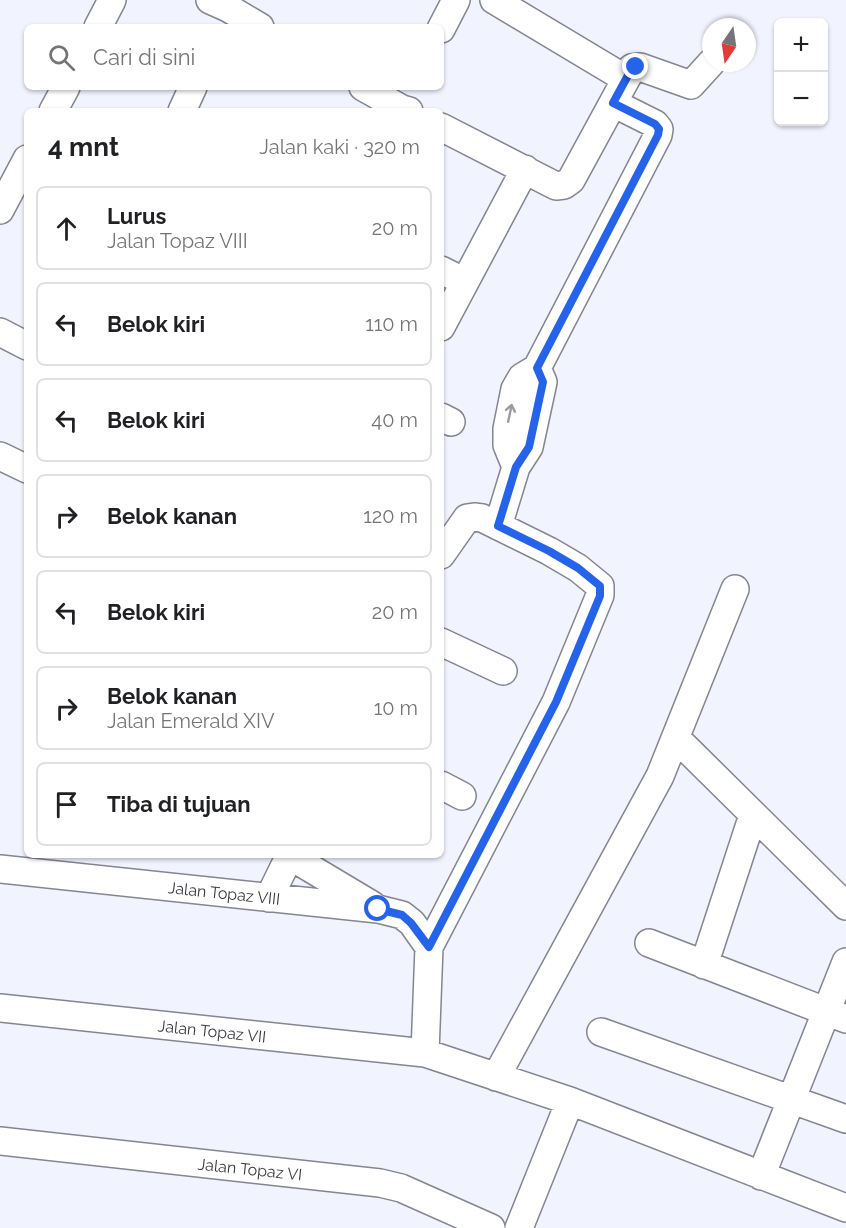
<!DOCTYPE html>
<html lang="id">
<meta charset="utf-8">
<style>
body{margin:0;font-family:Raleway,sans-serif;background:#f2f2f2;color:#202124}
.controls{position:absolute;right:18px;top:18px;display:grid;overflow:hidden;border-radius:9px;box-shadow:0 2px 4px #0004}
.controls button{width:54px;height:54px;display:grid;place-items:center;padding:0;border:0;border-bottom:2px solid #e0e0e0;background:#fff;color:#202124;font:30px sans-serif}
.compass{position:absolute;left:702px;top:18px;width:54px;height:54px;border-radius:50%;background:#fff;box-shadow:0 2px 4px #0004;rotate:193deg}
.stop{position:absolute;width:18px;height:18px;margin:-14px;border:4px solid #2563eb;border-radius:50%;background:#fff}
.stop.end{background:#2563eb;border-color:#fff;box-shadow:0 2px 6px #0008}
.list{margin:0;padding:0;list-style:none}
h2{display:flex;justify-content:space-between;align-items:center;height:78px;margin:0;padding:0 24px;font-size:26px}
h2 small{font-size:20px;font-weight:400;color:#757577}
.list li{display:grid;grid-template-columns:39px 1fr auto;gap:18px;align-items:center;box-sizing:border-box;height:84px;margin:0 12px 12px;padding:0 12px;border:2px solid #e0e0e0;border-radius:9px}
.list b{display:block;font-size:22px;white-space:nowrap}
.list p{margin:0;font-size:20px;white-space:nowrap;color:#757577}
.list em{font-size:20px;font-style:normal;color:#757577}
.icon{flex:none;width:33px;height:33px;fill:none;stroke:currentColor;stroke-width:2;stroke-linecap:round;stroke-linejoin:round}
.map{position:relative;flex:none;width:846px;height:1228px;overflow:hidden}
.search{position:absolute;background:#fff;box-shadow:0 2px 4px #0004;left:24px;top:24px;width:420px;height:66px;display:flex;align-items:center;gap:15px;box-sizing:border-box;padding:0 21px;border-radius:9px;color:#757577;font-size:22px}
.panel{position:absolute;background:#fff;box-shadow:0 2px 4px #0004;left:24px;top:108px;width:420px;height:750px;border-radius:9px}
.map>svg:first-child{display:block}
.lines{fill:none;stroke-linecap:round;stroke-linejoin:round}
.minor-casing{stroke:#838590;stroke-width:30}
.minor{stroke:#fff;stroke-width:27}
.oneway{stroke:#9c9c9e}
.route{stroke:#2563eb;stroke-width:8}
.labels{text-anchor:middle;stroke-width:6;stroke-linejoin:round;paint-order:stroke}
.street-label{font-size:16px;fill:#38393e;stroke:#fff}
</style>
<div class="map">
<svg width="846" height="1228" viewBox="0 0 846 1228">
<rect width="100%" height="100%" fill="#f1f3ff"/>
<g class="lines">
<g class="minor-casing">
<path id="minor" d="M210 0 228 8 260 27
M494 0 626 79
M98 27 112 0
M441 29 456 0
M363 87 402 109 409 111
M53 111 66 87
M182 111 193 87
M441 127 556 186 564 185 571 180 632 68 640 67 691 85 711 63
M0 210 27 159
M441 270 465 282
M441 327 525 169
M0 332 27 346
M441 417 451 422
M0 456 27 469
M516 467 507 445V429L515 389 522 377 537 368 658 135 659 129 655 124 613 103
M498 526 516 467 529 447 543 382 537 368
M441 642 503 671
M676 738 846 906
M441 785 462 796
M290 856 372 905
M0 869 378 909 402 915 412 923 429 947
M269 898 290 855
M649 943 846 1019
M704 965 753 815
M0 1008 425 1053 570 1101 846 1208
M601 1032 846 1119
M425 1053 429 947 556 702 600 595V586L578 568 549 551 482 518 474 517 467 518 441 555
M496 1077 660 776 735 589
M0 1141 380 1183 401 1188 491 1228
M761 1176 846 962
M519 1228 570 1101"/>
</g>
<use href="#minor" class="minor"/>
</g>
<defs><path id="oneway-shaft" d="M-6 0H5M1.5-3L5.5 0L1.5 3" fill="none" stroke-width="1.6" stroke-linecap="round" stroke-linejoin="round" transform="scale(1.5)"/></defs>
<use class="oneway" href="#oneway-shaft" transform="translate(510 413) rotate(-78)"/>
<g class="lines">
<path class="route" d="M378 909 402 915 411 923 429 947 556 702 600 596V586L578 568 549 551 498 526 516 467 529 447 543 382 537 368 658 135 659 129 655 124 613 103 632 68 636 67"/>
</g>
<g class="labels">
<g class="street-label">
<text transform="translate(224 893) rotate(6)" y="6">Jalan Topaz VIII</text>
<text transform="translate(212 1031) rotate(6)" y="6">Jalan Topaz VII</text>
<text transform="translate(250 1169) rotate(6)" y="6">Jalan Topaz VI</text>
</g>
</g>
</svg>
<div class="controls">
<button>+</button>
<button>−</button>
</div>
<svg class="compass" viewBox="-18 -18 36 36"><path d="M0-13l5 13h-10z" fill="#e53935"/><path d="M0 13l5-13h-10z" fill="#757577"/></svg>
<div class="stop" style="left:378px;top:909px"></div>
<div class="stop end" style="left:636px;top:67px"></div>
<div class="search"><svg class="icon" aria-label="search" viewBox="0 0 24 24"><circle cx="10" cy="10" r="6"/><path d="M15 15l6 6"/></svg>Cari di sini</div>
<section class="panel">
<h2>4 mnt<small>Jalan kaki · 320 m</small></h2>
<ul class="list">
<li><svg class="icon" aria-label="ahead" viewBox="0 0 24 24"><path d="M12 20V5M6 11l6-6 6 6"/></svg><div><b>Lurus</b><p>Jalan Topaz VIII</p></div><em>20 m</em></li>
<li><svg class="icon" aria-label="left" viewBox="0 0 24 24"><path d="M17 20v-9H6M10 6l-5 5 5 5"/></svg><div><b>Belok kiri</b></div><em>110 m</em></li>
<li><svg class="icon" aria-label="left" viewBox="0 0 24 24"><path d="M17 20v-9H6M10 6l-5 5 5 5"/></svg><div><b>Belok kiri</b></div><em>40 m</em></li>
<li><svg class="icon" aria-label="right" viewBox="0 0 24 24"><path d="M7 20v-9h11M14 6l5 5-5 5"/></svg><div><b>Belok kanan</b></div><em>120 m</em></li>
<li><svg class="icon" aria-label="left" viewBox="0 0 24 24"><path d="M17 20v-9H6M10 6l-5 5 5 5"/></svg><div><b>Belok kiri</b></div><em>20 m</em></li>
<li><svg class="icon" aria-label="right" viewBox="0 0 24 24"><path d="M7 20v-9h11M14 6l5 5-5 5"/></svg><div><b>Belok kanan</b><p>Jalan Emerald XIV</p></div><em>10 m</em></li>
<li><svg class="icon" aria-label="arrive" viewBox="0 0 24 24"><path d="M6 21V4h12l-3 4 3 4H6"/></svg><div><b>Tiba di tujuan</b></div></li>
</ul>
</section>
</div>
